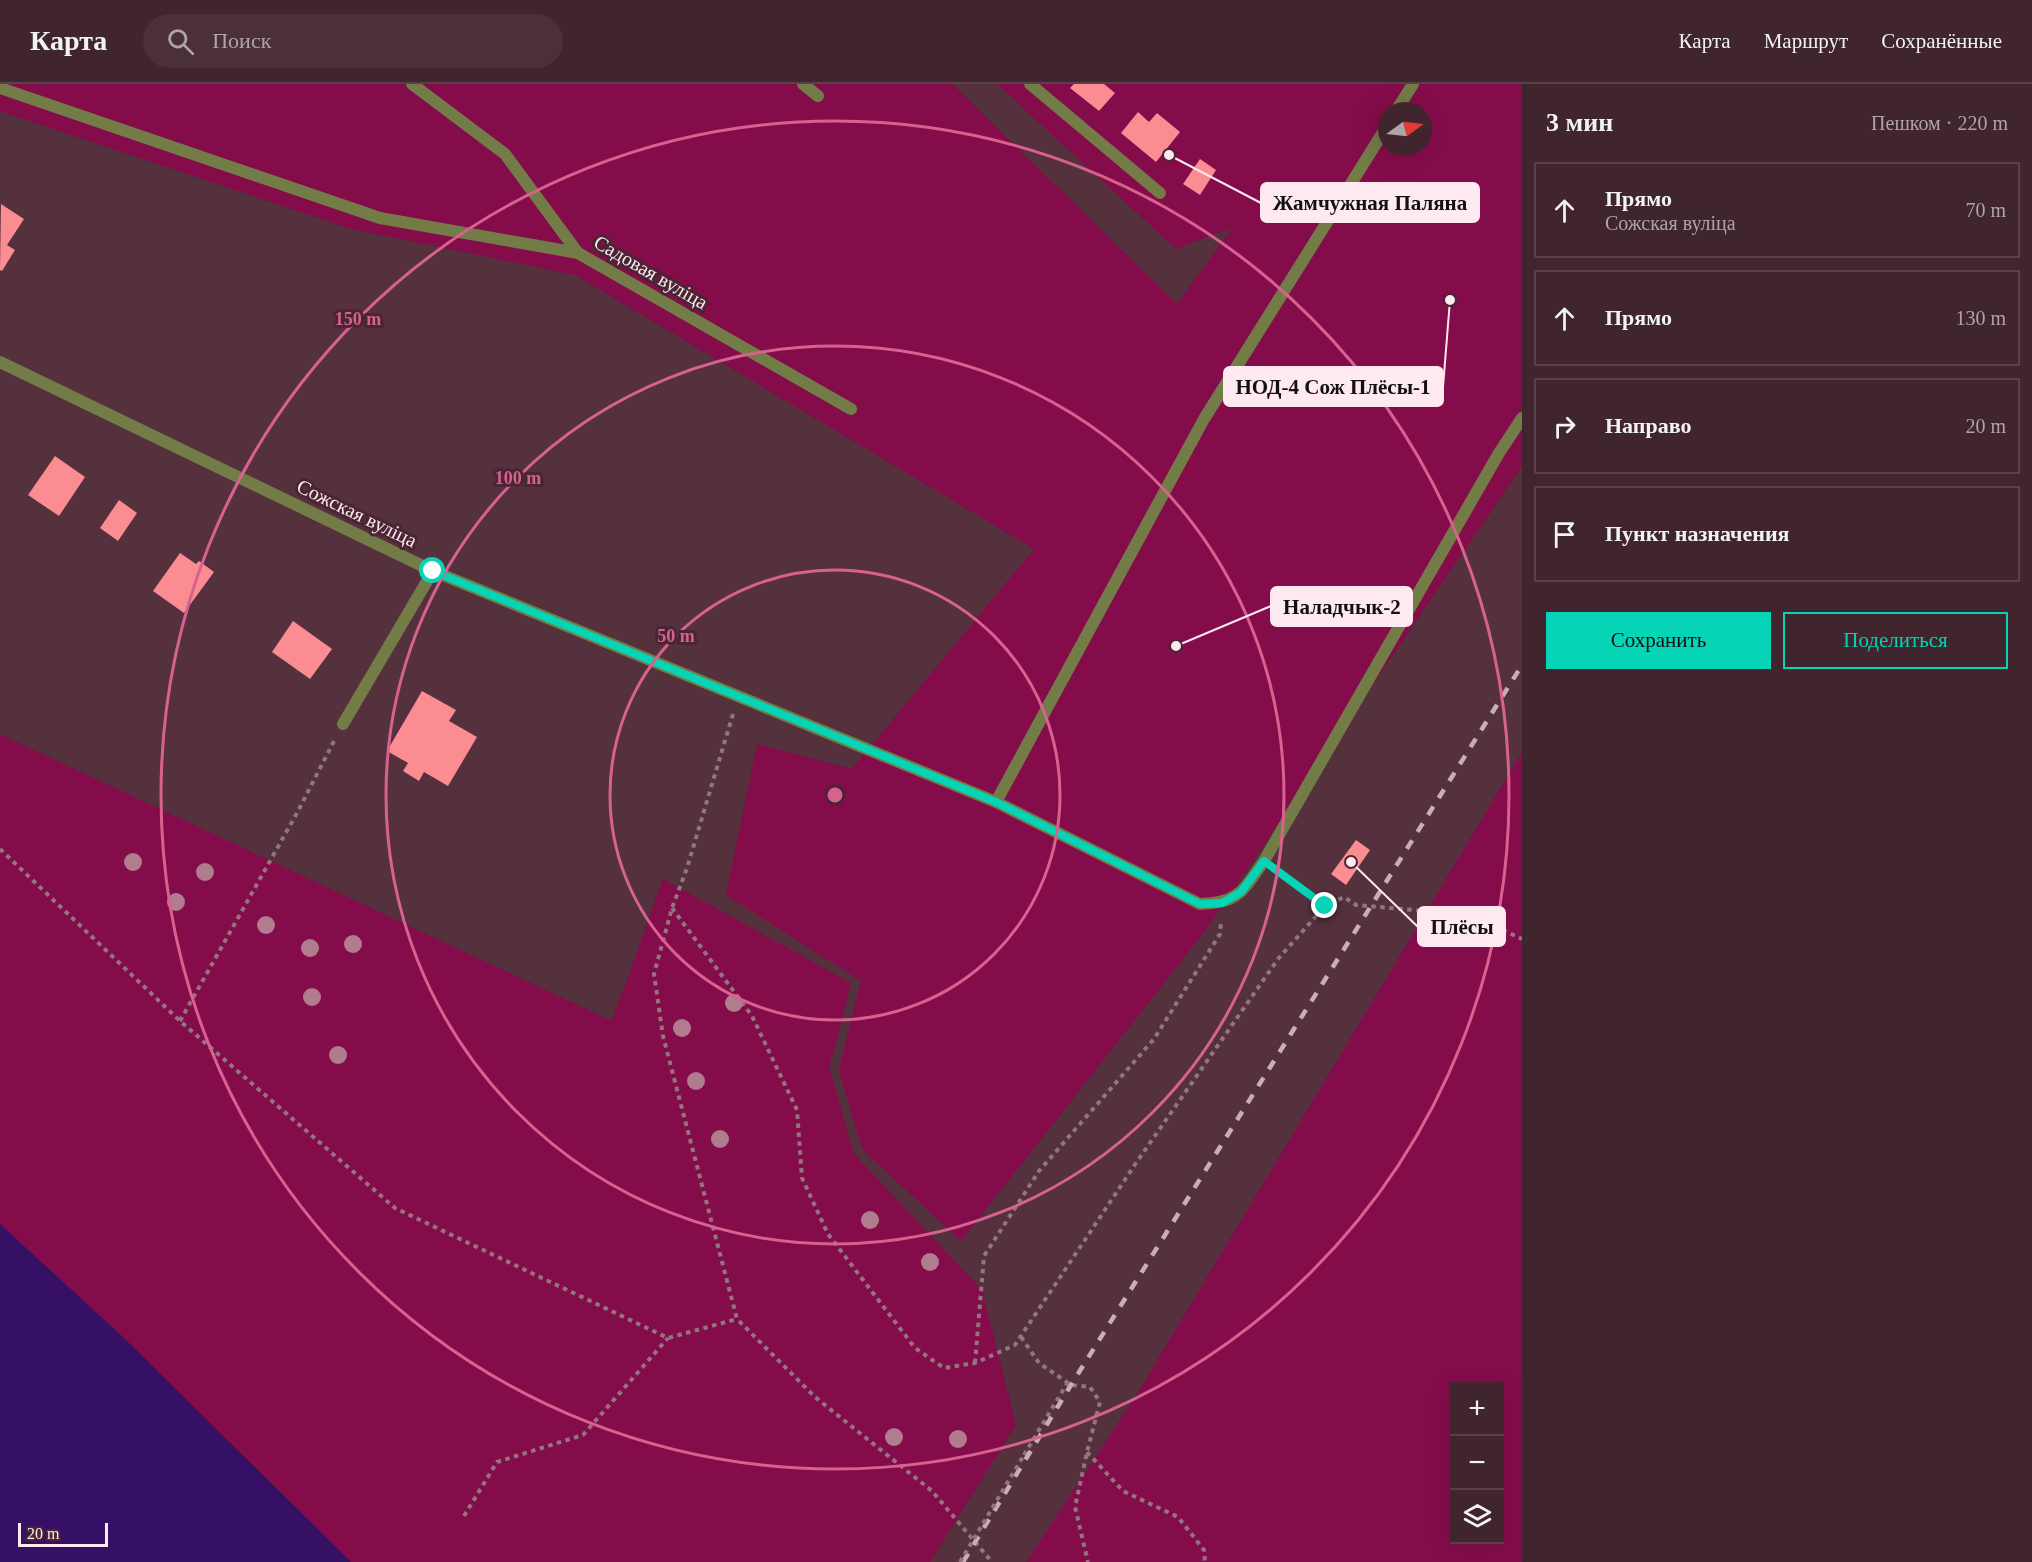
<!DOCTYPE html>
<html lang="ru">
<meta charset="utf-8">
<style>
body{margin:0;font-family:Georgia,serif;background:#4b303a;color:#f1f3f6}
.controls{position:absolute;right:18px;bottom:18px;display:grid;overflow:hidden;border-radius:0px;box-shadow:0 6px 24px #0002}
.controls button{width:54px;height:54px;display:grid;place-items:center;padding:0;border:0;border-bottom:2px solid #59414a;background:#40242e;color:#f1f3f6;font:30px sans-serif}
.compass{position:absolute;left:1378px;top:18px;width:54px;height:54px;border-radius:50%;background:#40242e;box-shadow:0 6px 24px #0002;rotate:75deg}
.scale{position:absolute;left:18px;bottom:15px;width:90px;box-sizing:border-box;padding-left:6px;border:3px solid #fde9ef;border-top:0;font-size:16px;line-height:21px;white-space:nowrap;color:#fde9ef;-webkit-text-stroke:4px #4a2533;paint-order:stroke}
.stop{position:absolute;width:18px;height:18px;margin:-14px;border:4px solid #05d5b6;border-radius:50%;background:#fff}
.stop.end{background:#05d5b6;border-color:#fff;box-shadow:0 2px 6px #0008}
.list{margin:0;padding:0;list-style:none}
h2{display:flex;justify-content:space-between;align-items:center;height:78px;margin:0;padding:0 24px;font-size:26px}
h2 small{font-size:20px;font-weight:400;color:#aea4aa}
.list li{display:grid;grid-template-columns:39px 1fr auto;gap:18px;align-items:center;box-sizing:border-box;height:96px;margin:0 12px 12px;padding:0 12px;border:2px solid #59414a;border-radius:0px}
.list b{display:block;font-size:22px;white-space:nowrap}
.list p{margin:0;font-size:20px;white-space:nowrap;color:#aea4aa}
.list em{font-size:20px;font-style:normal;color:#aea4aa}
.actions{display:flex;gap:12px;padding:18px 24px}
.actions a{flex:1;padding:14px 0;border:2px solid #05d5b6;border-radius:0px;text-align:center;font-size:21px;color:#05d5b6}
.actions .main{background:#05d5b6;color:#111}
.icon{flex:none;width:33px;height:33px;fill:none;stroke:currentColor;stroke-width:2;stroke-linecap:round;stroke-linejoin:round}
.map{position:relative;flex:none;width:1522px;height:1478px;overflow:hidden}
header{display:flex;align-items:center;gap:36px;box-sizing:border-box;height:84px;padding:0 30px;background:#40242e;border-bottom:2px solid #59414a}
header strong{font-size:28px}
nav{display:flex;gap:33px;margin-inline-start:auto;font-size:21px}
.search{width:420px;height:54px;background:#4b303a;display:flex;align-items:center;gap:15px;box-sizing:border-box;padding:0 21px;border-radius:33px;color:#aea4aa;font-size:22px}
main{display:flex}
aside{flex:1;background:#40242e}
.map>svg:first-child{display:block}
.green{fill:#840c4a;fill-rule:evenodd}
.water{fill:#351064}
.building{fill:#fa8c92}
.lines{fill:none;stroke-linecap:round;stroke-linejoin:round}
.path{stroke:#93757f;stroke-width:4;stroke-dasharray:4.5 4.5;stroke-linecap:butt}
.lane{stroke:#737c47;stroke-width:12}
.street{stroke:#737c47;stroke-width:12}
.rail{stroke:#c8aeb7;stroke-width:4.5;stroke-dasharray:10 10;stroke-linecap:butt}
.path-bridge{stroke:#93757f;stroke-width:4;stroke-dasharray:4.5 4.5;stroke-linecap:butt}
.tree{fill:#b17c8e}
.route{stroke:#05d5b6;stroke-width:8}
.ring{fill:none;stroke:#d7618f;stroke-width:3}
.labels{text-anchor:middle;stroke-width:6;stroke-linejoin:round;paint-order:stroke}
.street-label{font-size:20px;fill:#fde9ef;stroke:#4a2533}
.centre{fill:#d7618f;stroke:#4a2533;stroke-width:3}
.ring-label{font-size:18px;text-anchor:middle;font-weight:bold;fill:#d7618f;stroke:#4a2533;stroke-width:6;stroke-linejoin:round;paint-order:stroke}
.leader{fill:none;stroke:#fde9ef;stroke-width:2}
.callout-dot{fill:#fde9ef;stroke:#4a2533;stroke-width:2}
.callout{fill:#fde9ef;stroke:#fde9ef;stroke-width:2}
.callout-label{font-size:21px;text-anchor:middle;font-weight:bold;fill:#111}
</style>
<header>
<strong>Карта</strong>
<div class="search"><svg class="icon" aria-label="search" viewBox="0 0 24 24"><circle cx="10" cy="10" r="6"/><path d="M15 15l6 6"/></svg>Поиск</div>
<nav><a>Карта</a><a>Маршрут</a><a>Сохранённые</a></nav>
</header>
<main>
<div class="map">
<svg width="1522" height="1478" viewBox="0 0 1522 1478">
<rect width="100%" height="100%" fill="#55303d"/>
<path class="green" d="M0 0H952L1177 220 1233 143 1176 165 997 0H1522V382L1205 847 961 1157 862 1065 839 986 861 897 726 811 757 660 852 685 1034 465 575 191 351 145 0 27ZM1387 27H1423V63H1387Z
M0 650 612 937 663 795 851 899 829 984 854 1070 982 1206 1016 1341 930 1478H351L124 1254 0 1140Z
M1522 668V1478H1026L1134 1315ZM1500 1302V1456H1454V1302Z"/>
<path class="water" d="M0 1140 124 1254 351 1478H0Z"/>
<path class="building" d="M1074 0H1104L1115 9 1099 27 1070 4Z
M1138 28 1149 38 1157 29 1180 48 1156 78 1121 49Z
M1200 75 1216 86 1200 111 1183 100Z
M1 120 24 135 7 161 15 166 2 187 0 186Z
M55 372 85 393 59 432 28 411Z
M119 416 137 429 118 457 100 444Z
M180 469 196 480 199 477 214 488 184 529 153 507Z
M293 537 332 565 310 595 272 568Z
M422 607 456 626 449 637 477 653 448 702 424 688 419 697 403 687 408 679 387 667Z
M1356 756 1370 766 1346 801 1331 790Z"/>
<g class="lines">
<path class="path" d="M733 630 687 784 672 824 654 890 663 952 737 1235 815 1313 932 1407 992 1478
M0 765 180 937 395 1124 668 1254 737 1235
M1279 788 1325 822 1344 813 1356 821 1471 831 1522 855
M672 824 752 932 797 1026 802 1094 828 1150 915 1264 944 1284 975 1279 1015 1261 1136 1079 1278 875 1325 822
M180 937 297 729 334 657
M1021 1253 1039 1279 1071 1301 1090 1303 1100 1318 1087 1368 1075 1423 1088 1478
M975 1279 984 1172 1039 1087 1154 955 1220 850 1221 838
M1087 1368 1123 1407 1178 1433 1204 1466 1205 1478
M1024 1371 1068 1298
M464 1432 497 1378 583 1351 668 1254"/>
<path class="lane" d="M0 4 380 134 578 169
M1396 27 1413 0
M996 718 1204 335 1387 42"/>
<path class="street" d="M412 0 505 70 578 169 851 325
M803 0 818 12
M1030 0 1160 109
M0 278 433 487 996 718 1200 820C1240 819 1243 806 1264 777L1499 369 1522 334
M343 640 433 487"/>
<path class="rail" d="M963 1478 1071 1301 1522 581"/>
<path class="path-bridge" d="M960 1478 1024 1371"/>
</g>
<g class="tree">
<circle cx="133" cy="778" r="9"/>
<circle cx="205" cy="788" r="9"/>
<circle cx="176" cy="818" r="9"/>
<circle cx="266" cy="841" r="9"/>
<circle cx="353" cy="860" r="9"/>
<circle cx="310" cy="864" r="9"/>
<circle cx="312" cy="913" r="9"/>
<circle cx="734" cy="919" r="9"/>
<circle cx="682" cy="944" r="9"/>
<circle cx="338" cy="971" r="9"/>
<circle cx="696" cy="997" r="9"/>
<circle cx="720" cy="1055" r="9"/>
<circle cx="870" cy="1136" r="9"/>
<circle cx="930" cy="1178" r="9"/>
<circle cx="894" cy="1353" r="9"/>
<circle cx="958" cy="1355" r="9"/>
</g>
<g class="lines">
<path class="route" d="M433 487 996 718 1200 820 1222 819 1241 808 1264 777 1325 822"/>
</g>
<g class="ring">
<circle cx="835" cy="711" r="225"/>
<circle cx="835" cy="711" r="449"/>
<circle cx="835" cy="711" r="674"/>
</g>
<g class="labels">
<g class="street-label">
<text transform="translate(651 188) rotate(30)" y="7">Садовая вуліца</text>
<text transform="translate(357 429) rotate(26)" y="7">Сожская вуліца</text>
</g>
</g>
<circle cx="835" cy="711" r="9" class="centre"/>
<g class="ring-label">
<text x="358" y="241">150 m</text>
<text x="518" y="400">100 m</text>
<text x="676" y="558">50 m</text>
</g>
<path class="leader" d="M1169 71L1261 119M1450 216L1443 303M1176 562L1271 522M1351 778L1418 843"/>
<g class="callout-dot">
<circle cx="1169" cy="71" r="6"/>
<circle cx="1450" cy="216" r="6"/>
<circle cx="1176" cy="562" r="6"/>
<circle cx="1351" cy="778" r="6"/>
</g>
<g class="callout">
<rect x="1261" y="99" width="218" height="39" rx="6"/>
<rect x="1224" y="283" width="219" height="39" rx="6"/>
<rect x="1271" y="503" width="141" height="39" rx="6"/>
<rect x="1418" y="823" width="87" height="39" rx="6"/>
</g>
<g class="callout-label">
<text x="1370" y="126">Жамчужная Паляна</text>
<text x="1333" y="310">НОД-4 Сож Плёсы-1</text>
<text x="1342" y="530">Наладчык-2</text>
<text x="1462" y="850">Плёсы</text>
</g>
</svg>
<div class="controls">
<button>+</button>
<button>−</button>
<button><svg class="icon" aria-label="layers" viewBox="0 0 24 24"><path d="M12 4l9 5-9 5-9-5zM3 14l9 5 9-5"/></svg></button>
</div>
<svg class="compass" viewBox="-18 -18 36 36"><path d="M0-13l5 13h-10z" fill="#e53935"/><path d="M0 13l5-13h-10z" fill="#aea4aa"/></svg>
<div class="scale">20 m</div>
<div class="stop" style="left:433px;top:487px"></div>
<div class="stop end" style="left:1325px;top:822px"></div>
</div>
<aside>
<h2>3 мин<small>Пешком · 220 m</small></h2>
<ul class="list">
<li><svg class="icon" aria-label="ahead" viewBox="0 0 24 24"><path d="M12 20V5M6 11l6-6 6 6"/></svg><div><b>Прямо</b><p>Сожская вуліца</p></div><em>70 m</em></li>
<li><svg class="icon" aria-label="ahead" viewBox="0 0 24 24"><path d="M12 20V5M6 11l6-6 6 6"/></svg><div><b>Прямо</b></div><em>130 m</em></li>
<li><svg class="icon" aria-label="right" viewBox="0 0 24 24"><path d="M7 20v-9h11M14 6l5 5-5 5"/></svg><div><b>Направо</b></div><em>20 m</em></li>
<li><svg class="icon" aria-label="arrive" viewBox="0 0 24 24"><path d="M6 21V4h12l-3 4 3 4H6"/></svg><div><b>Пункт назначения</b></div></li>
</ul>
<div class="actions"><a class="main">Сохранить</a><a>Поделиться</a></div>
</aside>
</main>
